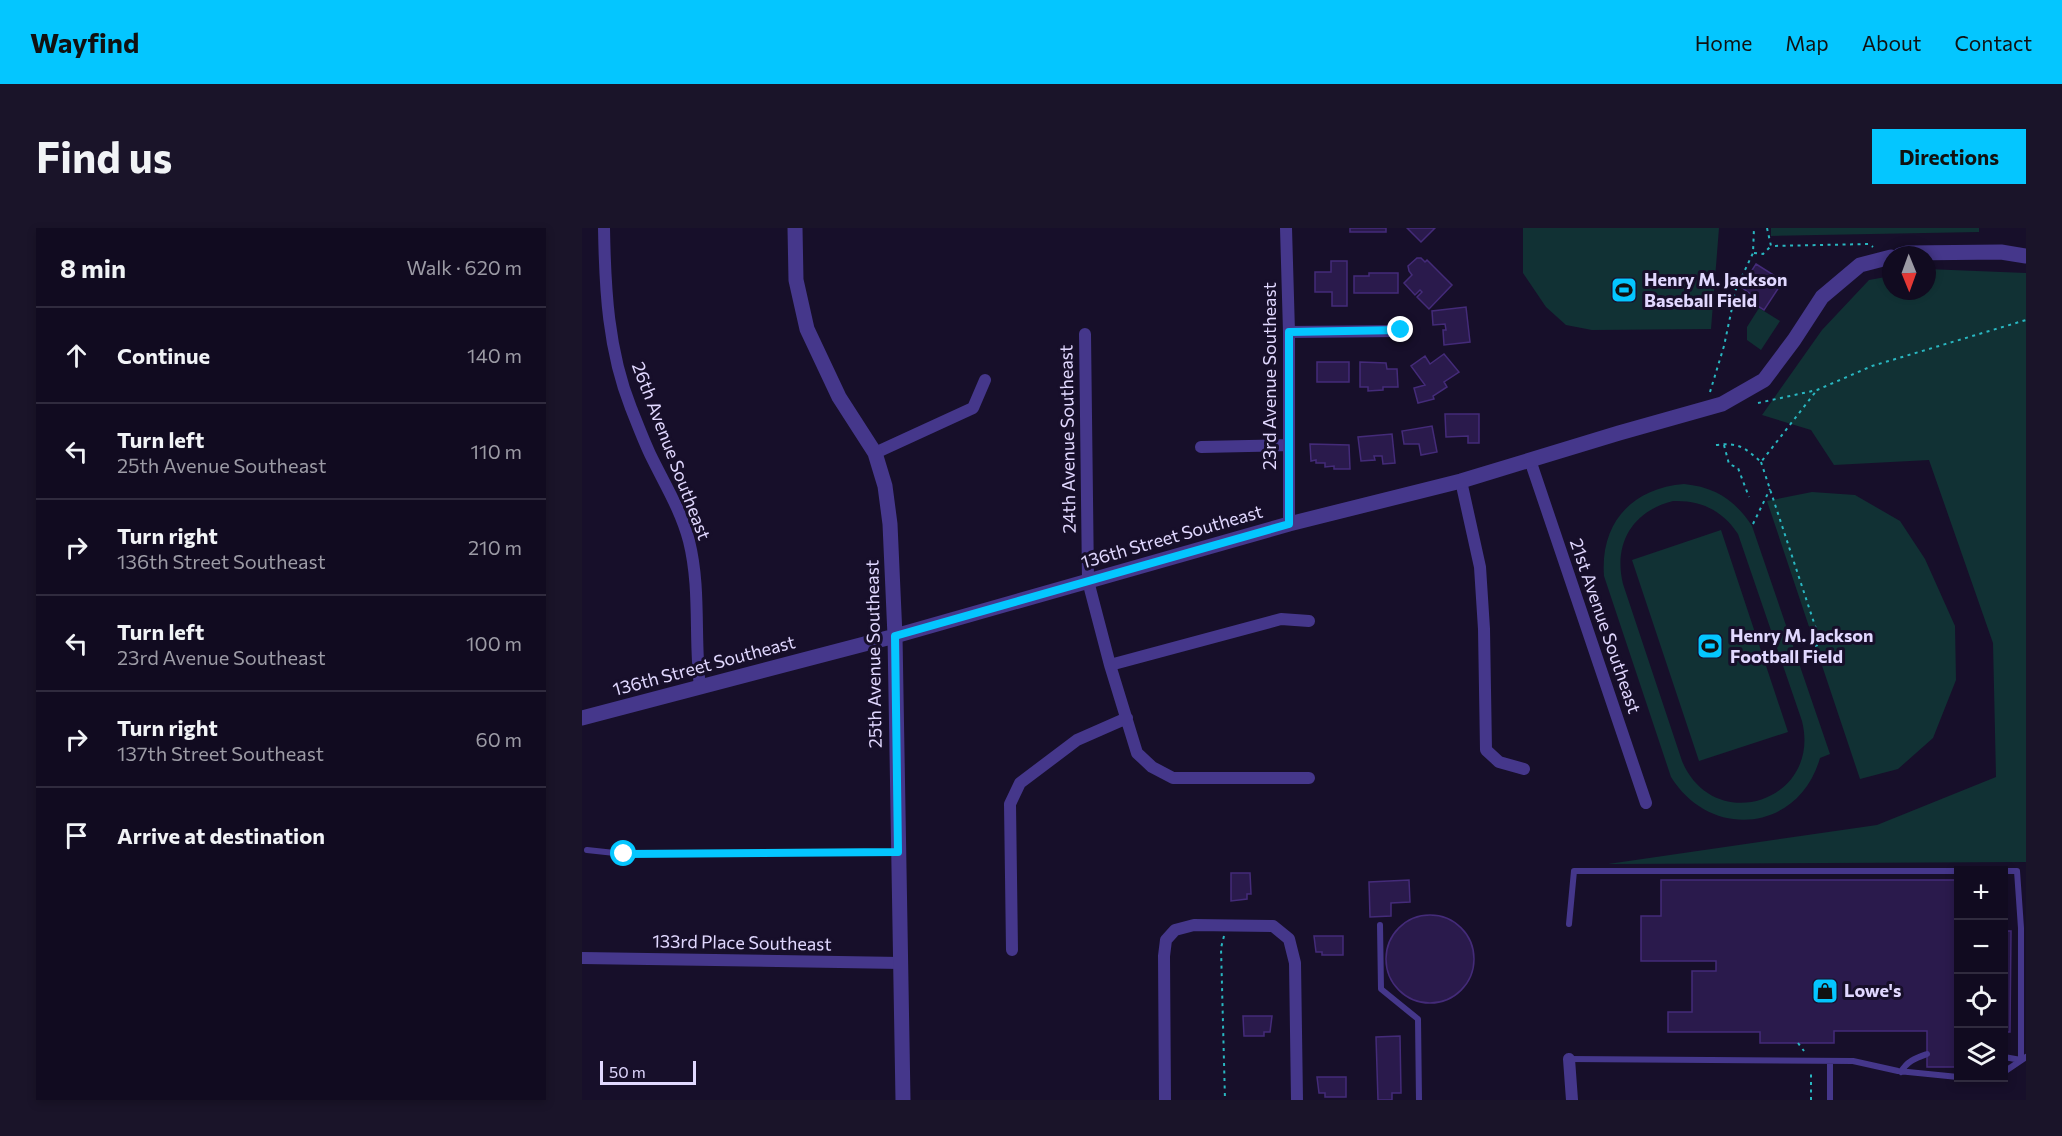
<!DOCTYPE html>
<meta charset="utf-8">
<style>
body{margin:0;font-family:Commissioner,sans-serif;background:#1a1429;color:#f1f3f6}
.controls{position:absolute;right:18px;bottom:18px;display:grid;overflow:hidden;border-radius:0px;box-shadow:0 3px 9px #0003}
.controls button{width:54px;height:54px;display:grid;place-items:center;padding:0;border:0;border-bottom:2px solid #302b3e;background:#110b20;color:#f1f3f6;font:30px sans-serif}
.compass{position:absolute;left:1300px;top:18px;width:54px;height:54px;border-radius:50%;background:#110b20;box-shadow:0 3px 9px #0003;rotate:179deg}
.scale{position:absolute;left:18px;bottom:15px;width:96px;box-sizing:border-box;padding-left:6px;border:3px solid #e1d8ff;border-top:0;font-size:16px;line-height:21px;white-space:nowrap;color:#e1d8ff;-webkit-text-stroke:4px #170f2a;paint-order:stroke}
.stop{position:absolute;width:18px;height:18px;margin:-14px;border:4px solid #04c6ff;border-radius:50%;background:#fff}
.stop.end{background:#04c6ff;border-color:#fff;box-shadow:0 2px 6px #0008}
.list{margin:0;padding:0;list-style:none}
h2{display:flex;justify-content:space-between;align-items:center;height:78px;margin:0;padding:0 24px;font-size:26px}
h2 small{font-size:20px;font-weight:400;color:#9c9ba5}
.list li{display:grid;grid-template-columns:39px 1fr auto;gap:18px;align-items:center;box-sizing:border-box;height:96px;padding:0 24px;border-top:2px solid #302b3e}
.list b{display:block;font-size:22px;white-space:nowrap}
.list p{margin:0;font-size:20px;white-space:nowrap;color:#9c9ba5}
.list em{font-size:20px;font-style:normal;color:#9c9ba5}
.icon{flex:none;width:33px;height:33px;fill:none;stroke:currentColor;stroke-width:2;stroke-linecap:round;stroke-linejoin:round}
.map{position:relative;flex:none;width:1444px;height:872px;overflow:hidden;border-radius:0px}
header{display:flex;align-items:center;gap:36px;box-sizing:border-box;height:84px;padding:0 30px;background:#04c6ff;color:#111}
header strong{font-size:28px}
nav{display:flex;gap:33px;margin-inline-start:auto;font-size:21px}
.intro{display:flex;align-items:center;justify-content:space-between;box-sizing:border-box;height:144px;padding:0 36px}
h1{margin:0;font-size:42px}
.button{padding:15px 27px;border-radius:0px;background:#04c6ff;color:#111;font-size:21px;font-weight:700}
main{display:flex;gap:36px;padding:0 36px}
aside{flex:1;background:#110b20;border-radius:0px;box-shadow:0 3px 9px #0003}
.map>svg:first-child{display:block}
.green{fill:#113134;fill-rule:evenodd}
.building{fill:#2a1a4c;stroke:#442b79;stroke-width:1.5}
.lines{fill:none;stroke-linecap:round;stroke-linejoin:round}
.path{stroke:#29b7c1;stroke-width:2;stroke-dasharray:3 4.5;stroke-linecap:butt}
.service{stroke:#45378b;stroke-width:6}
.minor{stroke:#45378b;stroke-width:12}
.tertiary{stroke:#45378b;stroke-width:15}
.route{stroke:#04c6ff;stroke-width:8}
.labels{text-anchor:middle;stroke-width:6;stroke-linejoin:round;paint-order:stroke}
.poi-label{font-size:18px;font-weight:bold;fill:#e1d8ff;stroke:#170f2a;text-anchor:start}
.street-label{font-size:18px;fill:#e1d8ff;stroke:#170f2a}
</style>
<header>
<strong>Wayfind</strong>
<nav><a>Home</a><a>Map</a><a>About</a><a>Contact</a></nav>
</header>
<div class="intro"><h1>Find us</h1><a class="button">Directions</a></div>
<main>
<aside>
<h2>8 min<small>Walk · 620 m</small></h2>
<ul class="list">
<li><svg class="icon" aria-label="ahead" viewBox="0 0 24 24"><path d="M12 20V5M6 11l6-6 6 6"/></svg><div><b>Continue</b></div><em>140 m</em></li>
<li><svg class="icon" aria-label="left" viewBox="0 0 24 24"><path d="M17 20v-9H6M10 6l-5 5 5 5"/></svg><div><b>Turn left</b><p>25th Avenue Southeast</p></div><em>110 m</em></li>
<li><svg class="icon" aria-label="right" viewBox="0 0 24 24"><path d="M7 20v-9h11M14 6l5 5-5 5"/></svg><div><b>Turn right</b><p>136th Street Southeast</p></div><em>210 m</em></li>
<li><svg class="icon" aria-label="left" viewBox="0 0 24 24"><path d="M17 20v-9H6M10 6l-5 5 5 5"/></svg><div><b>Turn left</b><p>23rd Avenue Southeast</p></div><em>100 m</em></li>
<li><svg class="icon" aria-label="right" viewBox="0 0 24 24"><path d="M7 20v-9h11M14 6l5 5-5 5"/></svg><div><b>Turn right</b><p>137th Street Southeast</p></div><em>60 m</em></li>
<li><svg class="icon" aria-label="arrive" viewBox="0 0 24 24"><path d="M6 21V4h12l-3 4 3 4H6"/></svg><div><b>Arrive at destination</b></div></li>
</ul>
</aside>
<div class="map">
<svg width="1444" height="872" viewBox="0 0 1444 872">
<rect width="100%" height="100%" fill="#170f2a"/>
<path class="green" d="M941 0H1137L1129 101 1010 102 984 97 964 79 941 45Z
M1189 0H1397V4L1189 8Z
M1345 41 1444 45V634L1026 636 1295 597 1414 549 1411 415 1347 232 1252 237 1229 202 1180 187 1240 102 1287 52 1309 48V63H1345Z
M1177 80 1198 93 1179 122 1165 112V99Z
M1102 256C1133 259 1153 272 1170 298L1248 526 1238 530C1217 604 1129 613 1089 549L1022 348C1018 295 1050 260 1102 256ZM1091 273C1119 272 1140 282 1156 306L1220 493C1240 573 1132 609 1100 533L1041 356C1031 315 1051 283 1091 273Z
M1230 264 1273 267 1318 293 1343 331 1373 398 1374 452 1351 510 1316 541 1278 551 1185 273Z
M1139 302 1206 504 1117 533 1050 332Z"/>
<path class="building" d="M768 0H804V4H768Z
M825 0H853L839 14Z
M835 30H839L843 34 845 32 870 57 847 81 835 69 840 64 838 62 833 67 822 55 830 47 827 43 826 38Z
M749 33H765V78H750V64H733V44H749Z
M1174 36 1201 53 1182 82 1166 72 1170 67 1159 59Z
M787 45H816V65H772V48H787Z
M884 79 888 114 862 117 861 102H864L863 96 851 97 850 83Z
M862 126 877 144 862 154 865 159 851 168 852 171 836 175 832 160 843 157 829 138 843 128 848 136Z
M735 134H767V154H735Z
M778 134 804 135 805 141H815L816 159H801V162L786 163V159H778Z
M863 186H897V215H886V208L864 209Z
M850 198 855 224 839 227 837 216H822L820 203Z
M810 206 813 235 801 236 800 228H792L793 232 779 233 776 209Z
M728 216 767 217 768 241H752V238L743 239V235H734V232L729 233Z
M649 645H668L669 666H665V671L649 673Z
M827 652 828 674 809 675V688L788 689 787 654Z
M1079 652H1376V839H1345V803H1252V815H1178V804H1086V784H1110V743H1134V733H1059V688H1079Z
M804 731a44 44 0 1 1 88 0a44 44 0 1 1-88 0Z
M1422 703H1429L1428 804H1422Z
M732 708H761V727H740V724H734Z
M661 788H690L688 804H682V808H662Z
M818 808 819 865H810V872H796L794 809Z
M735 849H764V869H743V865H737Z"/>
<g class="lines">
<path class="path" d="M1185 0 1189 18 1287 16 1291 19
M1172 25 1181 26 1189 18
M1128 164 1142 118 1154 61 1171 25 1172 0
M1176 175 1235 162 1290 138 1444 92
M1134 217C1157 214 1163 220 1179 234L1235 162
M1142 217 1147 236 1156 240 1167 269
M1179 234 1239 416 1215 424
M1171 296 1188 261
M642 708 639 720 643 872
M1216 815 1222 823
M1229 872V842"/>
<path class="service" d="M5 622 42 626H75L315 624
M1422 643H1435L1439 700V832L1422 829
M987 696 992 643H1376
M798 697 799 761 836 791 837 872
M987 831 1271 833 1316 843 1376 849
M1248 833V872
M1319 844C1325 833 1334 830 1345 826
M1422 844 1444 829"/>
<path class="minor" d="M22 0C23 61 26 122 49 180 55 195 61 211 68 226 82 255 99 282 107 313 119 361 112 411 118 459
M704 0 707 104V296
M707 104 819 103
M503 106 506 353 528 437 555 525 570 539 591 550H727
M619 219 707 217
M293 225 391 180 403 152
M948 232 1064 575
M879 253 898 339 902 401 904 522 917 534 942 541
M528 437 699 391 727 393
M430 722 428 576 438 555 495 512 545 490
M0 730 319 735
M987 831 990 872
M583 872 582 728 584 712 593 702 612 697 691 698 707 711 713 735 715 872"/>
<path class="tertiary" d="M213 0 214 52 225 101 257 169 293 225 303 258 308 296 313 408 321 872
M1318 27 1325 25 1419 24 1444 28
M0 490 313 408 707 296 879 253 1037 205 1140 176 1182 152 1212 112 1240 69 1278 37 1309 29"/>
</g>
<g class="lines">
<path class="route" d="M42 626 316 624 313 408 707 296V104L819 102"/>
</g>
<defs>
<g id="stadium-square" transform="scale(1.35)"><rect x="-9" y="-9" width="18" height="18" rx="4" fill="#04c6ff" stroke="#170f2a"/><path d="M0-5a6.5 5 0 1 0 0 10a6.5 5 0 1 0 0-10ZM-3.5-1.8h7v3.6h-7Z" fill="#111"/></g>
<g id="shop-square" transform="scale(1.35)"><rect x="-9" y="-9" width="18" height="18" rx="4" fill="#04c6ff" stroke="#170f2a"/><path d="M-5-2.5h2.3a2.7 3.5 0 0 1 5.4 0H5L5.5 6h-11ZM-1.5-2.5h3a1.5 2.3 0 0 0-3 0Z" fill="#111"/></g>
</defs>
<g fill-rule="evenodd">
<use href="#stadium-square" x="1042" y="62"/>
<use href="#stadium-square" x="1128" y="418"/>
<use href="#shop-square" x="1243" y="763"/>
</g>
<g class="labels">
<g class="poi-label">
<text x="1062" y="58">Henry M. Jackson<tspan x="1062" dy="21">Baseball Field</tspan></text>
<text x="1148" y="414">Henry M. Jackson<tspan x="1148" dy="21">Football Field</tspan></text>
<text x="1262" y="769">Lowe's</text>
</g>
<g class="street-label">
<text transform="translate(688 148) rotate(-90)" y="6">23rd Avenue Southeast</text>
<text transform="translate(486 211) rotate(-91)" y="6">24th Avenue Southeast</text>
<text transform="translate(89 223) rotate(69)" y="6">26th Avenue Southeast</text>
<text transform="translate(590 309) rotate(-16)" y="6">136th Street Southeast</text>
<text transform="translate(1023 398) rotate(71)" y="6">21st Avenue Southeast</text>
<text transform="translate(292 426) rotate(-91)" y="6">25th Avenue Southeast</text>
<text transform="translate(122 438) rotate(-15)" y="6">136th Street Southeast</text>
<text transform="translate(160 715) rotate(1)" y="6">133rd Place Southeast</text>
</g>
</g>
</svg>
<div class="controls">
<button>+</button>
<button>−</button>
<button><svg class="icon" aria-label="locate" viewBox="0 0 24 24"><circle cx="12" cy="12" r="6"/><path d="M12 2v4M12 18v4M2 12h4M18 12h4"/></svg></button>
<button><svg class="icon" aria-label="layers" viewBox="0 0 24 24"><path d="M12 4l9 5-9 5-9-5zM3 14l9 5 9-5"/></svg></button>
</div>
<svg class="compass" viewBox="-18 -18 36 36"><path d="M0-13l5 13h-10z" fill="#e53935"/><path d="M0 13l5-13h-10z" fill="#9c9ba5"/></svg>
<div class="scale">50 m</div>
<div class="stop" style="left:42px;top:626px"></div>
<div class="stop end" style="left:819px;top:102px"></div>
</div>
</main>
